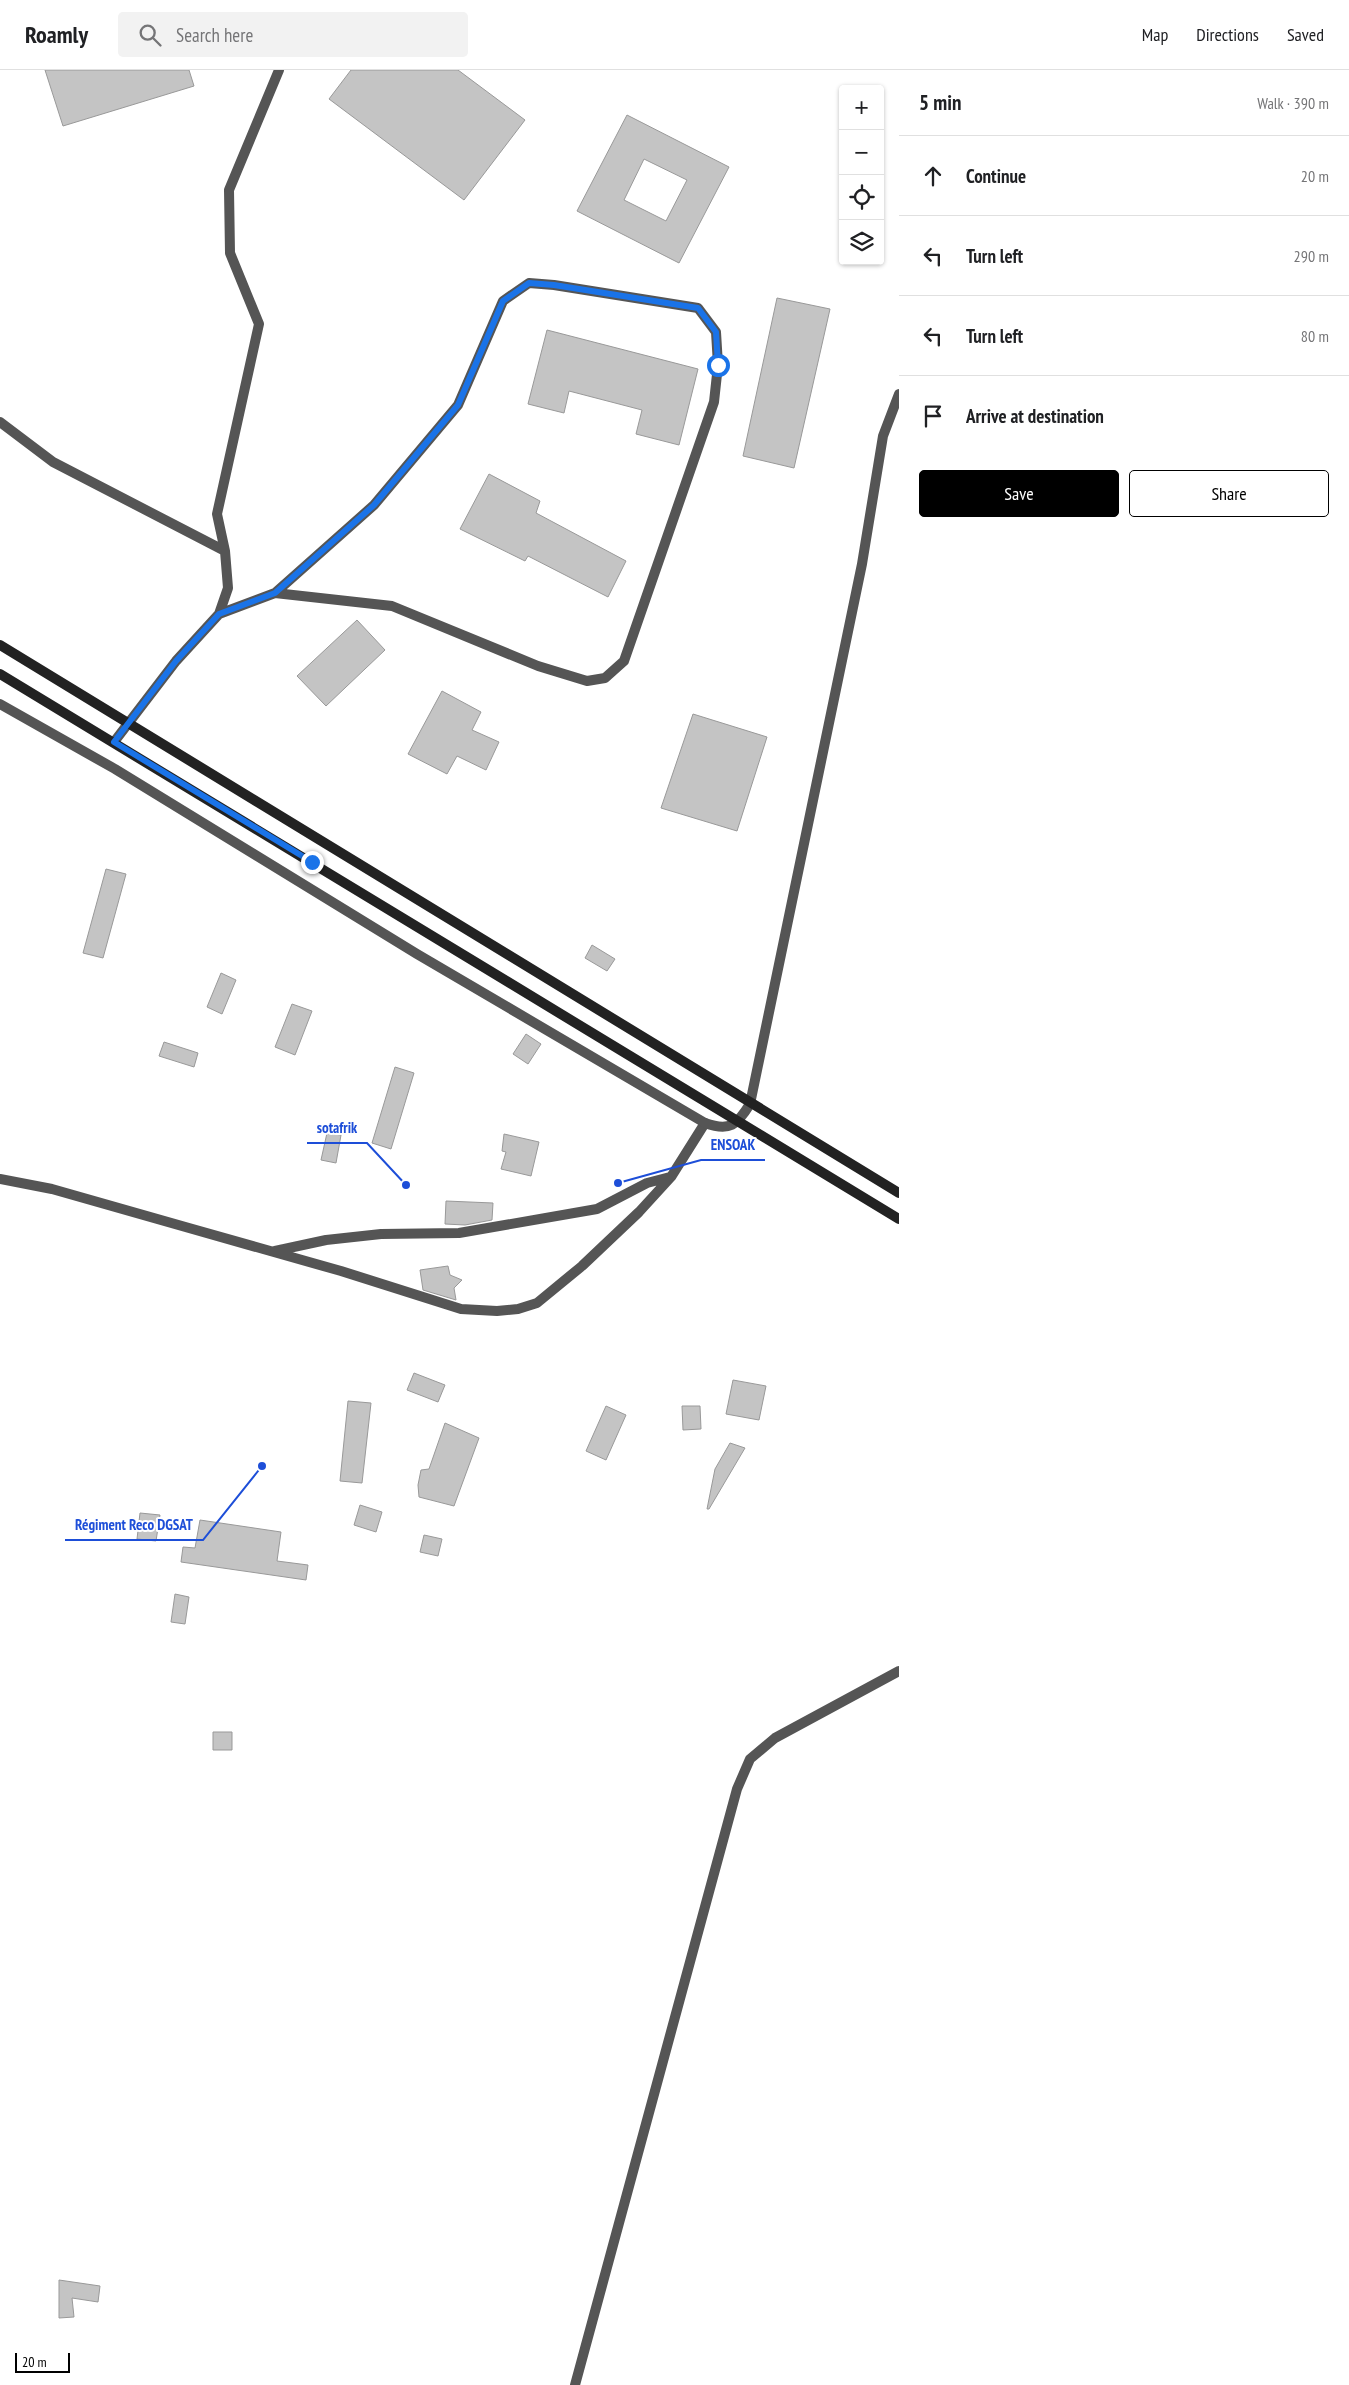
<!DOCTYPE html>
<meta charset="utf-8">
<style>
body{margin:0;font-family:"PT Sans Narrow",sans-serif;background:#f2f2f2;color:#202124}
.controls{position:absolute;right:15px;top:15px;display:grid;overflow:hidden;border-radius:5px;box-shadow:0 1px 4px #0004}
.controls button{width:45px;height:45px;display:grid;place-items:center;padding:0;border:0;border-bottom:1px solid #e0e0e0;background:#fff;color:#202124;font:25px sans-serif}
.scale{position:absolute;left:15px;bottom:12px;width:55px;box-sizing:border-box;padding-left:5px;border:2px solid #000;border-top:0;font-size:14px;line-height:18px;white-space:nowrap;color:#000;-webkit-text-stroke:4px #fff;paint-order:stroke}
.stop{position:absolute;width:15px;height:15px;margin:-11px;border:4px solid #1a73e8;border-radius:50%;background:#fff}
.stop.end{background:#1a73e8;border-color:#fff;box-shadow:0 1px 5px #0008}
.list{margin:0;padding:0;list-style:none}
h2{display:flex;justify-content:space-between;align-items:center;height:65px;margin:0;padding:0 20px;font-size:21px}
h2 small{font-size:16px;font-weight:400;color:#757577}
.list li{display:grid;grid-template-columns:32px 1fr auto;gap:15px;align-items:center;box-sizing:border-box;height:80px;padding:0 20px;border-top:1px solid #e0e0e0}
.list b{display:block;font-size:19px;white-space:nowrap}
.list em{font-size:16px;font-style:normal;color:#757577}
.actions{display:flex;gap:10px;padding:15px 20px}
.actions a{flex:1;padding:11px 0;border:1px solid #000;border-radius:5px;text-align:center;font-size:18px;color:#000}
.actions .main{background:#000;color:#fff}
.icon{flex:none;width:28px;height:28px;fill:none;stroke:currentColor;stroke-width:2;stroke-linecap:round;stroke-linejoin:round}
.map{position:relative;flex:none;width:899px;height:2315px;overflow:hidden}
header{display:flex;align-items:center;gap:30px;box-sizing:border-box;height:70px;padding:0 25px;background:#fff;border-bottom:1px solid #e0e0e0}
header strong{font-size:24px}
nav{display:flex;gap:28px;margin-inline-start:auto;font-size:18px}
.search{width:350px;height:45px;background:#f2f2f2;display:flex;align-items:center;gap:12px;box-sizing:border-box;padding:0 18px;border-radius:5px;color:#757577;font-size:19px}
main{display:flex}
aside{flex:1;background:#fff}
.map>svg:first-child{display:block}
.building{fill:#c4c4c4;stroke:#999;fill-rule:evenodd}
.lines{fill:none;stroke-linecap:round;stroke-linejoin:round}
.lane{stroke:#555;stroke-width:10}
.street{stroke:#555;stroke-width:10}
.secondary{stroke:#222;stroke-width:10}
.route{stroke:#1a73e8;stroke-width:6}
.leader{fill:none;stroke:#1d4ed8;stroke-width:2}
.callout-dot{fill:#1d4ed8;stroke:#fff;stroke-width:2}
.callout-label{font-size:15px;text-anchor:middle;font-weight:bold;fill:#1d4ed8;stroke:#fff;stroke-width:4;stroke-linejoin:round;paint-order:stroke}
</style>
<header>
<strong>Roamly</strong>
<div class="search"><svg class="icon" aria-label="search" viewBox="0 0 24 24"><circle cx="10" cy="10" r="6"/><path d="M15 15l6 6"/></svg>Search here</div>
<nav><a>Map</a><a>Directions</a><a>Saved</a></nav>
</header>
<main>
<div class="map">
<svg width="899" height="2315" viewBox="0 0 899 2315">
<rect width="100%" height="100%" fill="#fff"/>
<path class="building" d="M45 0H189L194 16 63 56Z
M351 0H458L525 50 464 130 329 29Z
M627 45 729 97 679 193 577 141ZM644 89 687 110 666 151 624 130Z
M777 228 830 239 794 398 743 386Z
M547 260 698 299 679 375 636 364 642 340 569 321 564 343 528 334Z
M489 404 540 431 536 443 626 491 608 527 528 486 525 491 460 459Z
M357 550 385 580 326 636 297 606Z
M442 621 481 642 472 660 499 672 486 700 457 686 447 704 408 684Z
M693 644 767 667 737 761 661 738Z
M106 799 126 804 103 888 83 883Z
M592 875 615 889 607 901 585 888Z
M221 903 236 910 222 944 207 937Z
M292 934 312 941 295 985 275 977Z
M526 964 541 974 528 994 513 984Z
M164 972 198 983 194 997 159 986Z
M395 997 414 1003 391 1079 372 1073Z
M327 1063 341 1065 336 1093 321 1090Z
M504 1064 539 1072 531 1106 501 1099 506 1082 502 1081Z
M446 1131 493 1133 492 1150 465 1155 445 1154Z
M448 1196 450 1205 462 1210 454 1218 456 1230 423 1220 420 1200Z
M414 1303 445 1315 438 1332 407 1320Z
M733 1310 766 1316 759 1350 726 1344Z
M348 1331 371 1333 362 1413 340 1411Z
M606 1336 626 1345 606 1390 586 1381Z
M682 1336H700L701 1359 683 1360Z
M445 1353 479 1368 454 1436 419 1427 418 1415 421 1400 429 1399Z
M730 1373 745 1378 709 1439H707L715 1399Z
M360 1435 382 1442 376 1462 354 1455Z
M140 1443 160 1445 156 1471 137 1469Z
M200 1450 281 1462 277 1491 308 1495 306 1510 181 1492 183 1477 195 1478Z
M424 1465 442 1469 438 1486 420 1482Z
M175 1524 189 1527 185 1554 171 1552Z
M213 1662H232V1680H213Z
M59 2210 100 2216 98 2232 72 2228 74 2247 59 2248Z"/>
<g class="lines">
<path class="lane" d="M0 352 53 392 225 481
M219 544 275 523 374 435 458 335 503 231 529 213 554 215 698 238 716 262 718 295 714 332 624 591 605 608 587 611 538 596 392 536 275 523
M114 672 176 591 219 544 228 518 225 481 217 444 259 254 230 183 229 120 279 0
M750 1034 862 494 883 366 899 324
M0 1109 52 1119 189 1158 341 1201 461 1239 497 1241 518 1239 537 1233 582 1196 639 1142 671 1107 705 1053
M275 1181 326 1170 381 1164 459 1163 597 1139 647 1113 670 1107
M575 2315 737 1719 750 1689 775 1668 899 1601"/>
<path class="street" d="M0 634 115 699 417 884 705 1053C730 1062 737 1055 750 1034"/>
<path class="secondary" d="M0 575 899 1123
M0 604 899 1149"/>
</g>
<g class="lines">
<path class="route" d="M312 792 114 672 176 591 219 544 275 523 374 435 458 335 503 231 529 213 554 215 698 238 716 262 718 295"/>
</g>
<path class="leader" d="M406 1115L367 1073H307M618 1113L701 1090H765M262 1396L203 1470H65"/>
<g class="callout-dot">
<circle cx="406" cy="1115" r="5"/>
<circle cx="618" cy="1113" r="5"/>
<circle cx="262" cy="1396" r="5"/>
</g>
<g class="callout-label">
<text x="337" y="1063">sotafrik</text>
<text x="733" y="1080">ENSOAK</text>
<text x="134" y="1460">Régiment Reco DGSAT</text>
</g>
</svg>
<div class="controls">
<button>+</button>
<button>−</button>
<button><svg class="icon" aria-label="locate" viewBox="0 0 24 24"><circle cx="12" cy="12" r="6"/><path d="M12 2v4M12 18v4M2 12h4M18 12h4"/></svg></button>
<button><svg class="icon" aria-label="layers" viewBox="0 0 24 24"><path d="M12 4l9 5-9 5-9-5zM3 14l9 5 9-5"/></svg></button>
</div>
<div class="scale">20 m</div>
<div class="stop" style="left:718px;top:295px"></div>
<div class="stop end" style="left:312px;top:792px"></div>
</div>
<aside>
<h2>5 min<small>Walk · 390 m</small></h2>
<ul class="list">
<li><svg class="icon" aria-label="ahead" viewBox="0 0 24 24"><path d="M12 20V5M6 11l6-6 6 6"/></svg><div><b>Continue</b></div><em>20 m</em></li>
<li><svg class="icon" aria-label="left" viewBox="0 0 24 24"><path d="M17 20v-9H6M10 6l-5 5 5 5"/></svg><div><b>Turn left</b></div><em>290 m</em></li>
<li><svg class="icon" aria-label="left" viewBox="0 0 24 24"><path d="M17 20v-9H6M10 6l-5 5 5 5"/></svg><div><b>Turn left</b></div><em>80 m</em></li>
<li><svg class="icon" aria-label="arrive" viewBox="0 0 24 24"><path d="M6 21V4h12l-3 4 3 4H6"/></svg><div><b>Arrive at destination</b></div></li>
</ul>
<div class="actions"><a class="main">Save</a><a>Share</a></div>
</aside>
</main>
